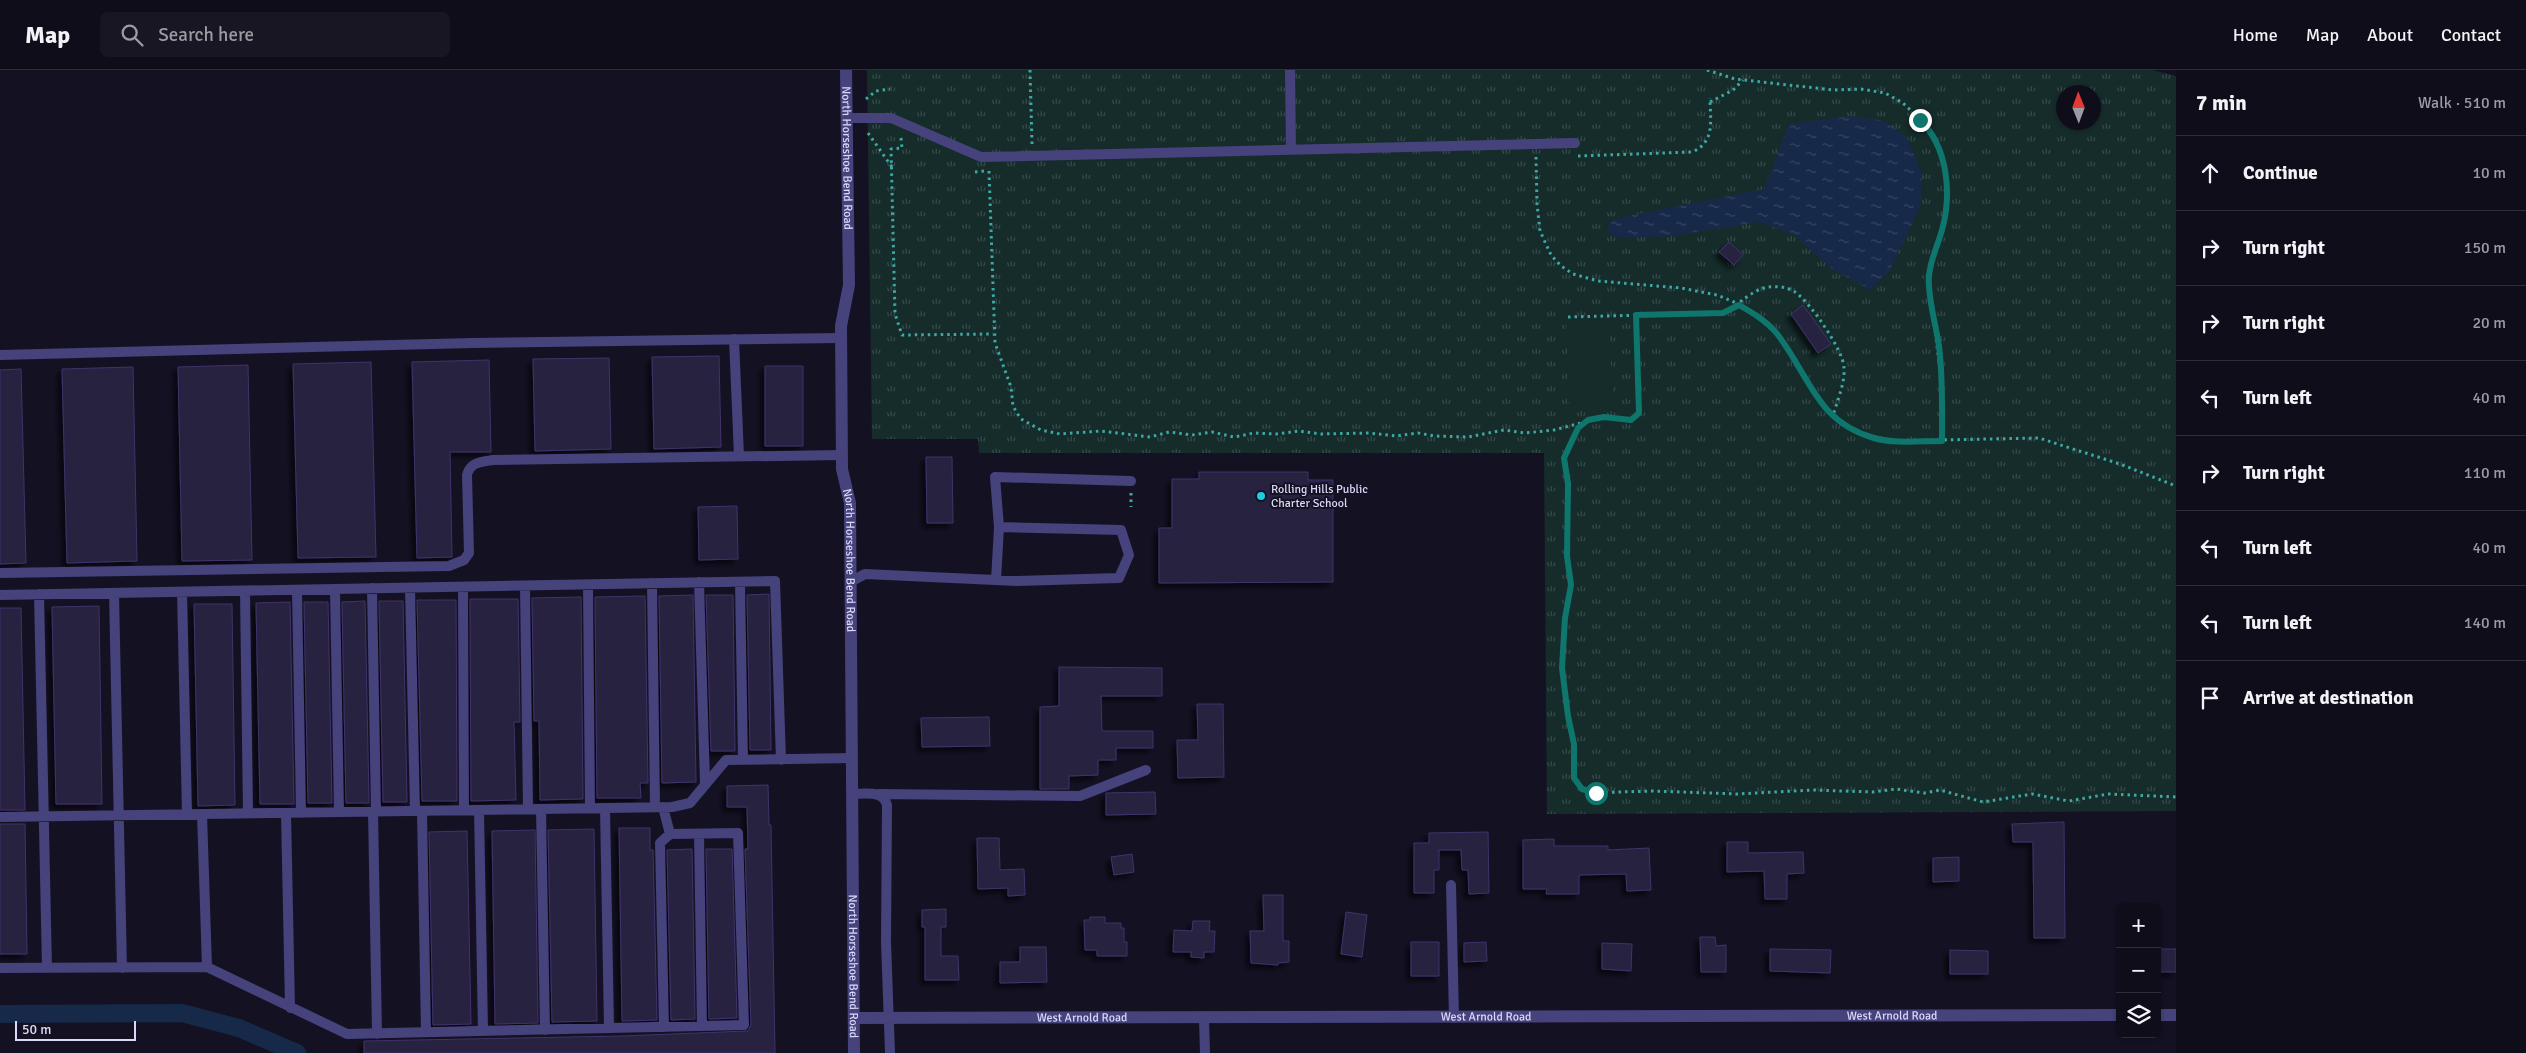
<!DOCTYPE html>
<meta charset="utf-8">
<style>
body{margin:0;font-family:Signika,sans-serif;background:#181623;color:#f1f3f6}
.controls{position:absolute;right:15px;bottom:15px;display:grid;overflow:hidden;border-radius:8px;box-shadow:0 1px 4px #0004}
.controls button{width:45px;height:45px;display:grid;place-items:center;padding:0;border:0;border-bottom:1px solid #2f2d39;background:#0f0d1a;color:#f1f3f6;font:25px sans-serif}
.compass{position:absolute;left:2056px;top:15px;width:45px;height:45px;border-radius:50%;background:#0f0d1a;box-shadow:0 1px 4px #0004;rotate:359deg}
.scale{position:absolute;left:15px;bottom:12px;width:121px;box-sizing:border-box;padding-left:5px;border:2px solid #dcd8fa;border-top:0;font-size:14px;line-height:18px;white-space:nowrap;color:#dcd8fa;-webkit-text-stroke:4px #141123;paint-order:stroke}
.stop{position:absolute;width:15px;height:15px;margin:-11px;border:4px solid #0f766e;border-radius:50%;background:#fff}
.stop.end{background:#0f766e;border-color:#fff;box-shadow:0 1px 5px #0008}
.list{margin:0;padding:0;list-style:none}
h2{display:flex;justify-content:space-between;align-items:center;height:65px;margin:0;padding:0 20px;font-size:21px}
h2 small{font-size:16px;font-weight:400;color:#9b9ca2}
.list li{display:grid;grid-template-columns:32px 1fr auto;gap:15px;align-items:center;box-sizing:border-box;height:75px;padding:0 20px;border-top:1px solid #2f2d39}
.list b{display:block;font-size:19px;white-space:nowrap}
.list em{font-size:16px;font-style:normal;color:#9b9ca2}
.icon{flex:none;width:28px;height:28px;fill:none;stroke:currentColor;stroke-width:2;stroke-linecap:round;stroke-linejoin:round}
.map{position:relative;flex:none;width:2176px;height:983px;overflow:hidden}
header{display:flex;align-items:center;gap:30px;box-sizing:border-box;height:70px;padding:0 25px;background:#0f0d1a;border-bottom:1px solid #2f2d39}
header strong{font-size:24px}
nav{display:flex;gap:28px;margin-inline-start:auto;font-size:18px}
.search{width:350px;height:45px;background:#181623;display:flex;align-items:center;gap:12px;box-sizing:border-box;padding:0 18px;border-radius:8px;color:#9b9ca2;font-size:19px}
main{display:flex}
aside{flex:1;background:#0f0d1a}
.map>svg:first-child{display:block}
.park{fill:url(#park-tufts);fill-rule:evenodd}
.pitch{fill:#152c2b}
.water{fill:url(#water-ripples)}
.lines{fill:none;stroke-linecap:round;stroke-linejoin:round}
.canal{stroke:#162948;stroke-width:18}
.building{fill:#272041;stroke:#40346b;filter:url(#shadow)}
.path{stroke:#3ea8a3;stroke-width:3;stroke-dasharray:2.5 4;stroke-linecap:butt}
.service{stroke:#45427c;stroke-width:10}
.minor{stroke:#45427c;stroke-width:12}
.tertiary{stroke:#45427c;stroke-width:12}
.route{stroke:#0f766e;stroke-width:6}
.poi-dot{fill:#1ccce2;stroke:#141123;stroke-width:2}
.labels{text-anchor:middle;stroke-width:4;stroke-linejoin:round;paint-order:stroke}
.street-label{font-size:12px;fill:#dcd8fa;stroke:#141123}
.poi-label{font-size:12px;fill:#dcd8fa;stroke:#141123;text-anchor:start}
</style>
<header>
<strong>Map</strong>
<div class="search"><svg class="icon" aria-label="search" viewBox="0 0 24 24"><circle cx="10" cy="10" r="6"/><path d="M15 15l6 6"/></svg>Search here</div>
<nav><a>Home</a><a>Map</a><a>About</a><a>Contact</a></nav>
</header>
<main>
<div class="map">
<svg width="2176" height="983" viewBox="0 0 2176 983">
<defs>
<pattern id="park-tufts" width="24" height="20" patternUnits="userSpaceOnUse" patternTransform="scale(1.25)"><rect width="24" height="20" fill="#152c2b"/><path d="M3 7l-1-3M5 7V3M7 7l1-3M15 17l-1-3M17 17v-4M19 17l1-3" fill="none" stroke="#364a4b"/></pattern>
<pattern id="water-ripples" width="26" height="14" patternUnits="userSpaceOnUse" patternTransform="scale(1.25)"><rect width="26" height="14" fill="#162948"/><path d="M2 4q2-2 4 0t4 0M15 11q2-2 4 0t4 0" fill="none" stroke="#374763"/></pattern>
<filter id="shadow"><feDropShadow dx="-4.5" dy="4.5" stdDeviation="2.5" flood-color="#0009"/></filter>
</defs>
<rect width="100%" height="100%" fill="#141123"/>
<path class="park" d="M867 0H2152L2176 6V741L1547 744 1544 383H979L978 369H872ZM2064 22H2094V52H2064Z"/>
<path class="pitch" d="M1609 249 1613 337 1569 339 1566 251Z"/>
<path class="water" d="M1851 46 1885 51 1908 69 1922 104 1920 137 1890 200 1870 220 1832 199 1794 165 1759 152 1672 166 1622 168 1613 166 1608 160 1609 153 1618 148 1764 119 1789 54Z"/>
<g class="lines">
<path class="canal" d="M0 944 182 943 239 958 297 983"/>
</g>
<path class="building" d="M1729 172 1743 185 1734 195 1719 182Z
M1803 235 1831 274 1818 283 1791 244Z
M719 286 721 377 654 379 652 287Z
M609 288 611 379 535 381 533 289Z
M489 290 491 382H450L452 487 417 488 412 292Z
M371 292 376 487 298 488 293 294Z
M248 295 252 490 182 491 178 297Z
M765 296H803V376H765Z
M133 297 137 491 67 493 62 299Z
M21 299 26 493 0 494V300Z
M926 387H952L953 453H927Z
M1199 402H1308V410H1333V512L1159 513V458H1172V409H1199Z
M737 436 738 489 699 490 698 437Z
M769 524 771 680H750L747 525Z
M693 525 696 712 662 713 659 526Z
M706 525H733L735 681H711Z
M645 526 648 713H640L641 728H597L595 527Z
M581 527 583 729 540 730 539 651H534L532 528Z
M470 529H518L520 652H514L516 730 471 731Z
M417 530H456L457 731H422Z
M365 531 369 733H346L342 532Z
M379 531H403L407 732H383Z
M290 532 294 734H260L256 533Z
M304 532H328L332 733H308Z
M194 534H232L235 735 198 736Z
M99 536 102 734H56L52 537Z
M0 538H21L25 740H0Z
M1059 597 1162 598V626H1101L1102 661H1153V678H1116V690H1098V705L1069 706V719H1040V637L1059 636Z
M1197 634H1223L1224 707 1178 708 1177 670H1198Z
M989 647 990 676 922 677 921 648Z
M768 715 769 755H771L775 983H364V971L622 966 748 961 751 955 745 779H748L747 737H727V716Z
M1155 722 1156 744 1106 745V723Z
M2064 752 2065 868H2034L2033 772H2013L2012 754Z
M0 754H25L27 884H0Z
M619 758H650V780H653L657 950 622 951Z
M594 759 597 951 552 952 548 760Z
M535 760 538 953 495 954 492 761Z
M467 761 471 954 433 955 429 762Z
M1488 762 1489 823 1469 824 1468 800H1462L1461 780H1439V800H1434V823H1414V773H1429V763Z
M977 768H999L1000 800 1024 799 1025 825 1008 826V818L978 819Z
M1554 769V776H1608V780L1649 778 1651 820 1627 821 1626 804 1579 805V824H1546L1547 819H1523V770Z
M1727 772H1748V783L1803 782 1804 803 1787 804V829H1765L1764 801 1727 802Z
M692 779 695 949 671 950 667 780Z
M706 779H732L737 948 709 949Z
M1132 784 1134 802 1114 805 1111 787Z
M1959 787V811L1933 812V788Z
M1263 825H1283V871H1289V892L1278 893V895L1251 893 1250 861H1264Z
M946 839V857H941V886H958L959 910H925V857H922V840Z
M1346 842 1367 845 1362 887 1341 884Z
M1090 847H1105V853H1121V858H1124V872H1127V886H1097V880H1085L1084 850H1090Z
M1193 851H1210L1209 861H1215L1214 882H1204V888L1191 887V882H1173L1174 860 1192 861Z
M1700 867H1715L1716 876 1726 875V902H1701Z
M1411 872H1439V906H1411Z
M1486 872 1487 891 1464 892V873Z
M1602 873 1632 874 1631 901 1602 899Z
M1020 877H1046L1047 912 1000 913V892H1020Z
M1770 879 1831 880 1830 903 1770 901Z
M2158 879H2176V902H2158Z
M1950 880 1988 881V904H1950Z"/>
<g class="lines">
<path class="path" d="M1030 0 1032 74
M1707 0 1735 9 1833 20 1861 19 1885 23 1903 33 1930 59 1938 76 1944 96 1947 123 1945 149 1928 206 1942 315V371
M866 29 876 21 890 19
M1710 32 1733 20 1743 10
M868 63 892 97
M901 68 902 78 891 79 895 244 902 265 993 264
M1578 86 1692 82C1716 72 1710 50 1710 28
M1536 87 1537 134 1540 161 1551 185 1561 196 1573 204 1598 211 1681 218 1717 225 1734 232 1754 244 1778 265 1825 339 1841 354 1857 362 1890 371 2039 368 2120 394 2176 416
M989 101 995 273 1011 317 1013 336 1017 343 1021 349 1041 360 1060 364 1101 361 1150 367 1169 362 1192 365 1212 362 1234 367 1254 363 1276 364 1299 361 1321 364 1369 363 1396 366 1418 363 1434 366 1468 367 1504 360 1525 363 1554 360 1604 347 1631 350 1639 343 1636 245
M975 102 984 101
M1568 247 1723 243C1739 235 1752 219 1769 217 1778 216 1788 217 1795 222 1810 232 1844 281 1844 298 1845 314 1837 331 1833 346
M1585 352 1578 358 1565 388 1569 414 1567 486 1571 515 1565 548 1563 599 1568 646 1574 674 1573 708 1577 714 1588 723 1653 721 1737 724 1813 720 1873 722 1896 719 1924 723 1940 720 1983 732 2032 724 2069 731 2108 724 2176 727
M1131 423V437"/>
<path class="service" d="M1290 0 1291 80
M846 48H891L981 87 1575 73
M734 269 739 386
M0 285 472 273 841 268
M0 503 449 496 464 490 469 483 467 405C470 392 481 392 493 390L842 385
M996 510 999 457 995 407 1131 411
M699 512 705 713
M740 512 743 690
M850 512 865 504 1017 511 1119 508 1129 485 1121 460 999 457
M652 513 655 736
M588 515 590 738
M525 516 528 739
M463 517 464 740
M372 518 376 741
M410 518 415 741
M335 519 339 742
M297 520 301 743
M245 521 248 743
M182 522 187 744
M114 523 122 898
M39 524 47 898
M0 525 775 511 781 690
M852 724C865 724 883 720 887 735L886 872 890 983
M879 724 1080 726 1146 700
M605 738 609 958
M541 739 545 960
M479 740 483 961
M373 741 377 964
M422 741 426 962
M286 743 290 938
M202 744 207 897
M0 747 672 737 690 733 726 690 852 688
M699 764 702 956
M1451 815 1454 948
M0 898 207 897 347 964 744 955 738 763 670 764 663 737
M1204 949 1205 983
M664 957 660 773 670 764"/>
<g class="minor">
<path d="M2157 945H2176"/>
<path id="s1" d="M854 948 2120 945"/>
</g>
<path class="tertiary" id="s2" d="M846 0 849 215 841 256 842 399 850 433 854 983"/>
</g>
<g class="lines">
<path class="route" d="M1596 723 1582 719 1574 708V674L1568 646 1562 598 1565 548 1571 515 1567 486 1568 414 1564 388 1578 358 1588 350 1604 347 1631 350 1639 343 1636 245 1723 243 1739 235C1753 243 1768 252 1778 265 1810 307 1817 352 1874 368 1895 374 1920 371 1942 371 1942 339 1943 307 1939 276 1936 256 1930 236 1929 216 1927 197 1937 178 1942 160 1952 124 1948 77 1920 50"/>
</g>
<circle class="poi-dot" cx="1261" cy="426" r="5"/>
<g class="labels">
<g class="street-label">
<text dy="4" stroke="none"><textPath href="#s2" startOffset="88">North Horseshoe Bend Road</textPath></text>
<text dy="4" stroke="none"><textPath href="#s2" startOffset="492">North Horseshoe Bend Road</textPath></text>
<text dy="4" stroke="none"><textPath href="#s2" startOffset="898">North Horseshoe Bend Road</textPath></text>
<text dy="4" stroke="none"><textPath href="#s1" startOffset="1038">West Arnold Road</textPath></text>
<text dy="4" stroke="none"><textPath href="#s1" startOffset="632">West Arnold Road</textPath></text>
<text dy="4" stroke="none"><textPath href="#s1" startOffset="228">West Arnold Road</textPath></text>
</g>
<g class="poi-label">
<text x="1271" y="423">Rolling Hills Public<tspan x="1271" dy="14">Charter School</tspan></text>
</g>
</g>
</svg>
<div class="controls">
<button>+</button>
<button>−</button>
<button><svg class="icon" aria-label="layers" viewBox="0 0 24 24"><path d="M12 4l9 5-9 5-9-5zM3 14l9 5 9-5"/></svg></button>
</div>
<svg class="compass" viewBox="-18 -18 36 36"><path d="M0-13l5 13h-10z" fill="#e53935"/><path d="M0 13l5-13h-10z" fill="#9b9ca2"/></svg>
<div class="scale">50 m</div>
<div class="stop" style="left:1596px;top:723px"></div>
<div class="stop end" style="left:1920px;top:50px"></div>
</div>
<aside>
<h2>7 min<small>Walk · 510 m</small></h2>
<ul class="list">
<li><svg class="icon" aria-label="ahead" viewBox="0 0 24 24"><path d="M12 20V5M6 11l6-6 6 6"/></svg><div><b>Continue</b></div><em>10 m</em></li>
<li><svg class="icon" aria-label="right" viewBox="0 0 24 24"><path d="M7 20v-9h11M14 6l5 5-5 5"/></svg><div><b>Turn right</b></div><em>150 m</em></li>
<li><svg class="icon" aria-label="right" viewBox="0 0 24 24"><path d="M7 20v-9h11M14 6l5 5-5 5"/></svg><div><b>Turn right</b></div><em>20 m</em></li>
<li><svg class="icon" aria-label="left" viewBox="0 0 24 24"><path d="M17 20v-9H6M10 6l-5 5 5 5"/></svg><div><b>Turn left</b></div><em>40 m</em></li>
<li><svg class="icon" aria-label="right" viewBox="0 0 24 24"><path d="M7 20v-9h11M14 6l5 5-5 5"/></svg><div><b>Turn right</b></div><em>110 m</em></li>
<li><svg class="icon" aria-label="left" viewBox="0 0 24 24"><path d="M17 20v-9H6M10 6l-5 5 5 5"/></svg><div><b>Turn left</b></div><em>40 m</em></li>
<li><svg class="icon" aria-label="left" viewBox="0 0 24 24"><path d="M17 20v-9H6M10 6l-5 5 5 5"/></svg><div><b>Turn left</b></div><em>140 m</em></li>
<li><svg class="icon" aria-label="arrive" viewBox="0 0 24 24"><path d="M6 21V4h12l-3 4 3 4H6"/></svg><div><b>Arrive at destination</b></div></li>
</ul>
</aside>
</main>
